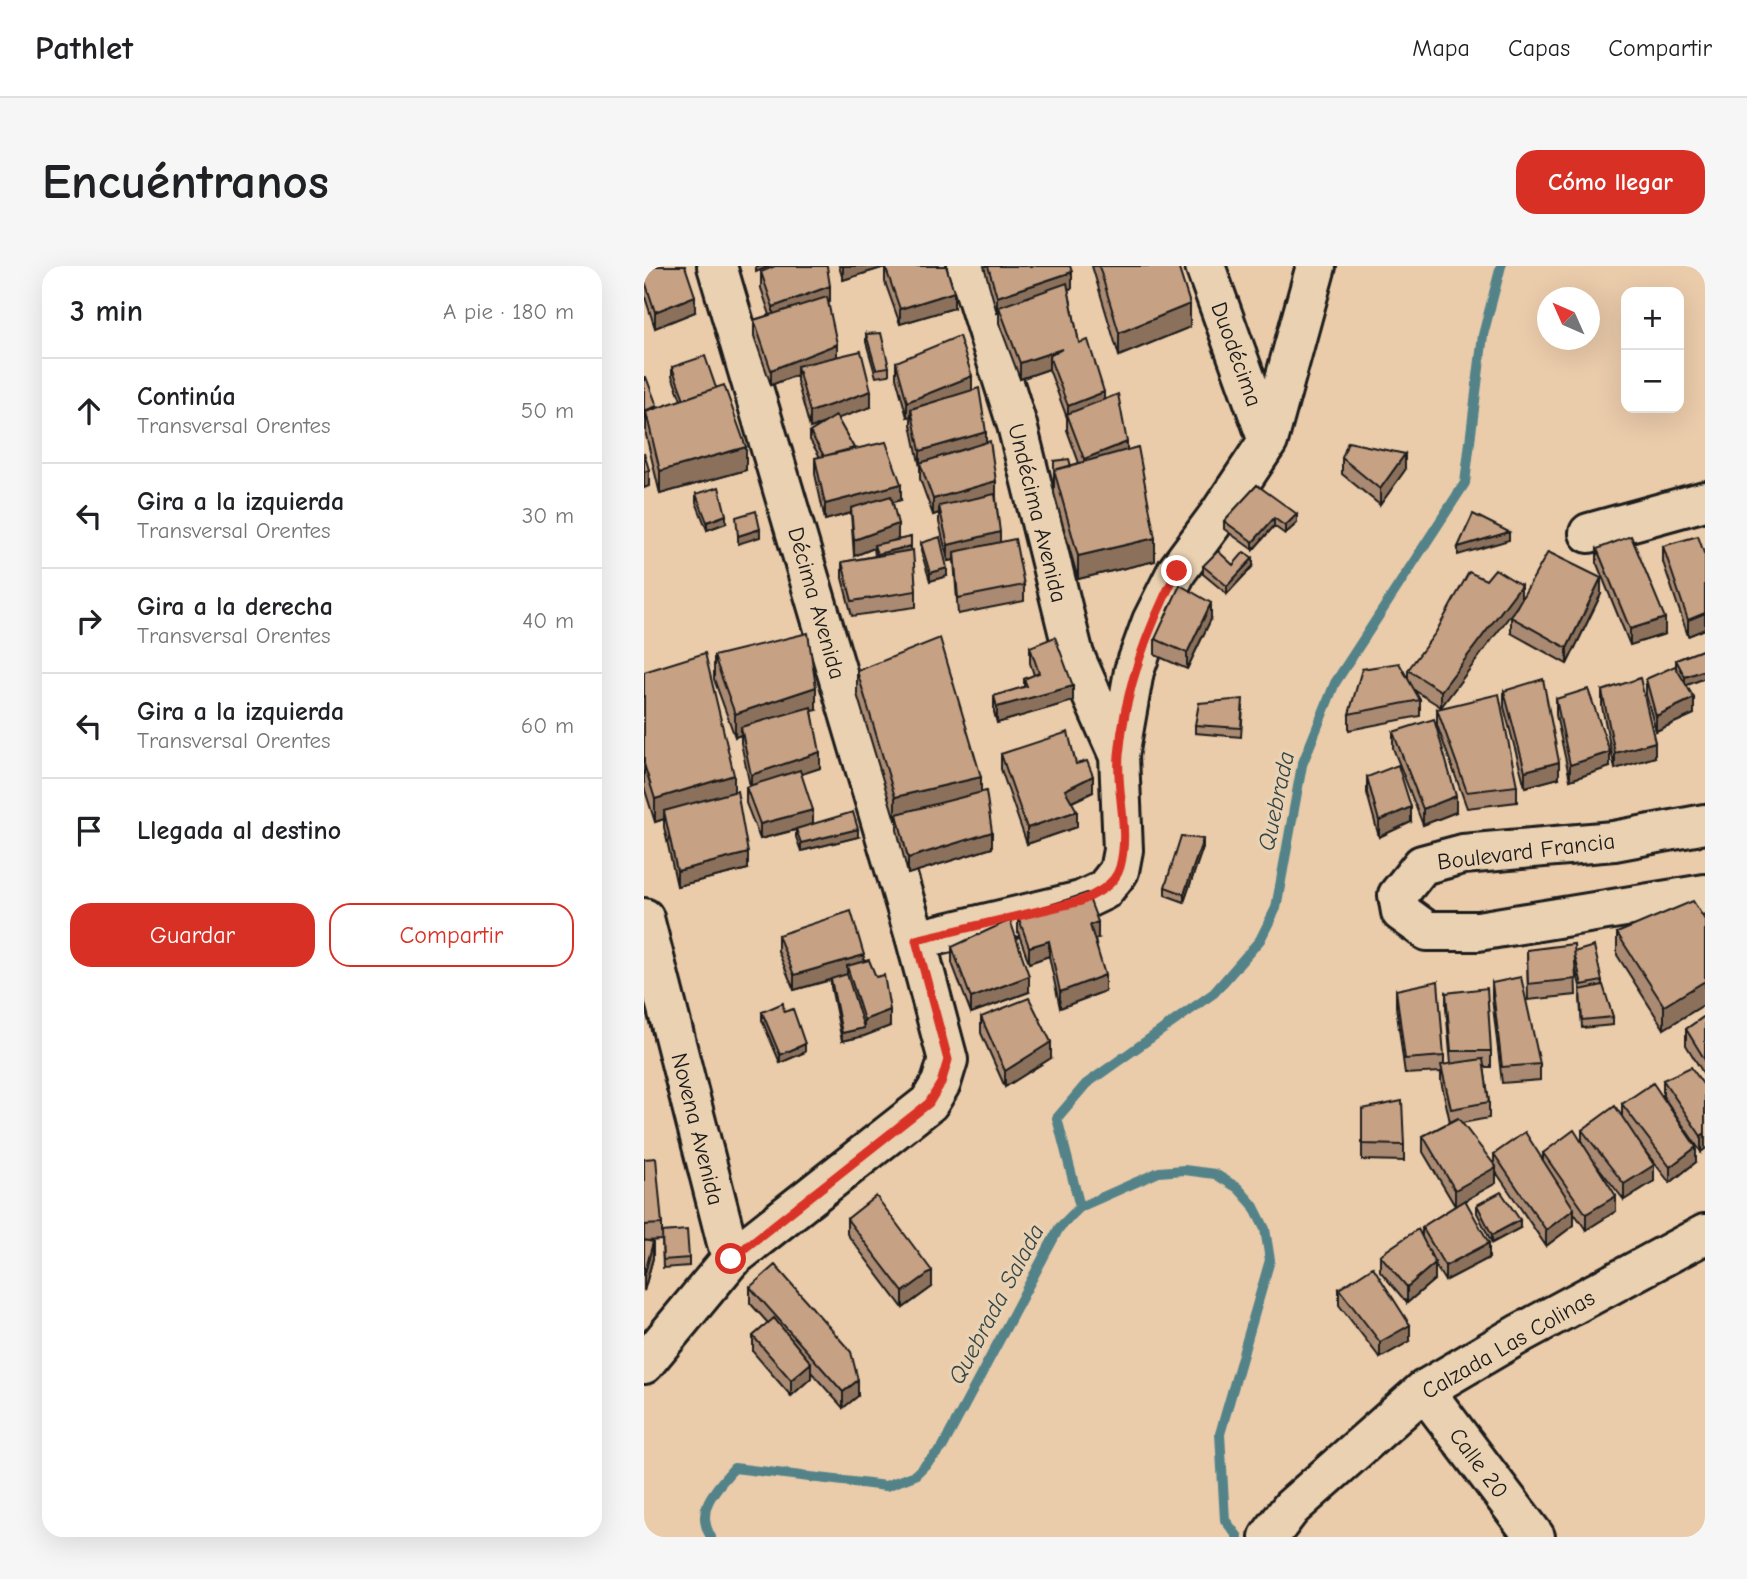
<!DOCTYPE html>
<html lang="es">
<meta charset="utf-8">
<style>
body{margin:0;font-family:"Comic Neue",sans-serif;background:#f6f6f6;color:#202124}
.controls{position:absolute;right:21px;top:21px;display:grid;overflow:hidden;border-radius:14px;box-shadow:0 7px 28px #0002}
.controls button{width:63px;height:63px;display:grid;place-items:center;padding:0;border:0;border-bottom:2px solid #e0e0e0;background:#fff;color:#202124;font:35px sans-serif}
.compass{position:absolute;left:893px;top:21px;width:63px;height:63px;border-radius:50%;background:#fff;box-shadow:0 7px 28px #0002;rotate:315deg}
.stop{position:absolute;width:21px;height:21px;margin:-16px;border:5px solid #d93025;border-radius:50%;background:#fff}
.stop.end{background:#d93025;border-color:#fff;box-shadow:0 2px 7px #0008}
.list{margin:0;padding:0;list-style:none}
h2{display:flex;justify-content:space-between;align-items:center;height:91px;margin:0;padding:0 28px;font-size:30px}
h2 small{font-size:23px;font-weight:400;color:#757577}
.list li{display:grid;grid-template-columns:46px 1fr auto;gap:21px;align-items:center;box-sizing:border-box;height:105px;padding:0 28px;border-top:2px solid #e0e0e0}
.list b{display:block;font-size:26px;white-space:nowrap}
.list p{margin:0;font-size:23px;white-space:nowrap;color:#757577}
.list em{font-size:23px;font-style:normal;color:#757577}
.actions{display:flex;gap:14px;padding:21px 28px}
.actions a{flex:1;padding:16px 0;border:2px solid #d93025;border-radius:21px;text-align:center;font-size:24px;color:#d93025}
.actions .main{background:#d93025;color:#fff}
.icon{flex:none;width:38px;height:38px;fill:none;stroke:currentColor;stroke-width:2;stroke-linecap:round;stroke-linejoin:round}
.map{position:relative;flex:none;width:1061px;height:1271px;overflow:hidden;border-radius:21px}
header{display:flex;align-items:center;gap:42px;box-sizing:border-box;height:98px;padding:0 35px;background:#fff;border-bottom:2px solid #e0e0e0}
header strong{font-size:33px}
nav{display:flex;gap:38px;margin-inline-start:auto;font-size:24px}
.intro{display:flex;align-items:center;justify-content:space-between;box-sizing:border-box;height:168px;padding:0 42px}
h1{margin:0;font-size:49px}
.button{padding:18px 32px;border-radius:21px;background:#d93025;color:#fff;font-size:24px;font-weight:700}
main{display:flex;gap:42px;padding:0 42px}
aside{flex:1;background:#fff;border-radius:21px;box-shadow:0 7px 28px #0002}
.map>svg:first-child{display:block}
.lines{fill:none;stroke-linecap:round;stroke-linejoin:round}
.stream{stroke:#538389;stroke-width:10}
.minor-casing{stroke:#1c1c1c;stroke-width:44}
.minor{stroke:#e9d1b1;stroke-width:38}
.wall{fill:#aa8a72;stroke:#1c1c1c;stroke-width:2}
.shaded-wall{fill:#8b715c;stroke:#1c1c1c;stroke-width:2}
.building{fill:#c6a184;stroke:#1c1c1c;stroke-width:2}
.route{stroke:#d93025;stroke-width:9}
.labels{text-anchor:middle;stroke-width:7;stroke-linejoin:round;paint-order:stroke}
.street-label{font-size:23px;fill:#1c1c1c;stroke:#e9d1b1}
.water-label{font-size:24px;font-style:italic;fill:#33474a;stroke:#e9d1b1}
</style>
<header>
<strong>Pathlet</strong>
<nav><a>Mapa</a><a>Capas</a><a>Compartir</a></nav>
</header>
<div class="intro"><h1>Encuéntranos</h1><a class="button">Cómo llegar</a></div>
<main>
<aside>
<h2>3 min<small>A pie · 180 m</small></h2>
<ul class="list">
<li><svg class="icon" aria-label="ahead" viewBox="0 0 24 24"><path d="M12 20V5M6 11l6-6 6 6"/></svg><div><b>Continúa</b><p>Transversal Orentes</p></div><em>50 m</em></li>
<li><svg class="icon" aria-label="left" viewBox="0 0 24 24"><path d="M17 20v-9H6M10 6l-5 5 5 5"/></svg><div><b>Gira a la izquierda</b><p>Transversal Orentes</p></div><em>30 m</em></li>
<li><svg class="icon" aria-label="right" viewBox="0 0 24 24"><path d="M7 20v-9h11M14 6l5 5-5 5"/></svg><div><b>Gira a la derecha</b><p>Transversal Orentes</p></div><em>40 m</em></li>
<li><svg class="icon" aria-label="left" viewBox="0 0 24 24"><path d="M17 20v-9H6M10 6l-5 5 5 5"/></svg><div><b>Gira a la izquierda</b><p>Transversal Orentes</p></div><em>60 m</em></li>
<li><svg class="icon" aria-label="arrive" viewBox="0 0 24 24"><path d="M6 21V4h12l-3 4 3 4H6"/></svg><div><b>Llegada al destino</b></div></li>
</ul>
<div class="actions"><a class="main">Guardar</a><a>Compartir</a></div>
</aside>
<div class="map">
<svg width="1061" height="1271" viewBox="0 0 1061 1271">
<rect width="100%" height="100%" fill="#eacbaa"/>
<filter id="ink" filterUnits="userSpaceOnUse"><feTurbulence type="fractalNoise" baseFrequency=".0143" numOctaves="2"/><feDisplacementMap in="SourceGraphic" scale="14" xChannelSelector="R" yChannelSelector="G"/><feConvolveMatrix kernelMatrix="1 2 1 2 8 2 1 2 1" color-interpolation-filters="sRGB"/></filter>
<g filter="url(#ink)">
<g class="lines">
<path class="stream" d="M436 941 413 852 442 818 570 727 616 674 632 642 658 499 691 417 821 217 839 69 857 0
M67 1271C50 1243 72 1223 90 1202L242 1220 271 1209 298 1182 415 962 436 941 515 906 540 904 571 908 594 922 609 939 621 963 626 994 576 1168 581 1254 594 1271"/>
<g class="minor-casing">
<path id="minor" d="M73 0 272 674
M323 0 373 159 430 389 475 490
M561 0 624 175
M945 267 1061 235
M1061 558 970 575 819 588 778 599 754 629 757 646 783 665H834L1061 628
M0 652 87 993
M0 1098 87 993 285 837 297 817 304 794 272 674 437 635 460 624 475 605 479 584 475 490 490 405 508 355 533 305 576 247 624 175 672 0
M780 1124 891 1271
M625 1271 647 1242 780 1124 877 1067 1061 968"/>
</g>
<use href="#minor" class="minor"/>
</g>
<path class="wall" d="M0 0 51 46 11 62 0 28Z
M195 0H302L310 42 256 58 241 16V1L199 14Z
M340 0H426L428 22 424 23 435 77 483 184 511 295 434 313 410 227V195L427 200 435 197 423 164V152L405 103 376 113 355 57V46L353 47Z
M448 0H534L546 61 475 90Z
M117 6 186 36H184L193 90 227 141 193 152 210 182 257 234 249 236 254 273 250 275 267 271V285L272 325V341L208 350 198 312V296L231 290 230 282 210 290 207 247 181 254 171 208V192L176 191 166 174V166L180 157 166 162 153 115V109L127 119 110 70V54L126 49 117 22Z
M222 68 245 101V109L232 111 222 76Z
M252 96 328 125 342 176 352 231 356 276 380 319V335L314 348 310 294 304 295 295 256V247L289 249 276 213V201L267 159V150L263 151 252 111Z
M28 101 72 122 102 204 16 228 2 169V152L0 153V111L13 143 37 134 28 110Z
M698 192 761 204 736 239 698 208Z
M613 219 653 257 641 268 630 260 609 284 580 263V255Z
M52 228 82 257 63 264 52 236Z
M277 277 303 310 286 315 277 285Z
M1019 280 1061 290V363L1044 370 1019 296Z
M953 283 1021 368 986 379 953 298Z
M589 299 609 300 583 328 559 308V300Z
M957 328 923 398 867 367V351L872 341 797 441 770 424 776 434V450L705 464V448L764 413V404L877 333Z
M567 353 543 403 511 389V373Z
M386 381 429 435 353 457 350 446V430L380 421V413L390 409 386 397Z
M1061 383V412L1042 419 1050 448 1012 465 1002 429V413L1032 401V394Z
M70 390 172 444 168 445 176 502 157 508 169 558 214 571 157 585 152 571V564L116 573 102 537V521L106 520 97 477V469L91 471 70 413Z
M213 405 337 526 348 582 264 608 253 564V553L251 554 213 428Z
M0 406 104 603 33 620 20 561V553L11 556 0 521Z
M860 425 915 512 881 521 860 441Z
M958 425 1011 491 971 503 958 441Z
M912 433 966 501 926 514 912 449Z
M599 441 597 471 551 467V459Z
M793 443 873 520V536L823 542 793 459Z
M749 466 812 546 779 559 749 482Z
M357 488 432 498 449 526 428 536 433 561 383 578 357 503Z
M723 511 767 556 735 571 723 527Z
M559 581 540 636 521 629V621Z
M374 650 454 672 451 673 461 725 416 742 405 690 385 697 374 666Z
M1061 654V738L1020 763 973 689V667Z
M134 669 220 695 246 760 220 770 198 775 187 721V714L150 724 134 685Z
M308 681 385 726 327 747 308 697Z
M883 684 930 686 958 715V719L969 751V759L938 762 936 732 937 724 931 700 932 729 884 734Z
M848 717 896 798V814L858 817 848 732Z
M752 724 800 790V799L807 798 802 742V727L847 785V801H840L845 836V852L818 857 850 900V888L899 895V887L938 877V864L978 850V838L1052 896 1026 917 994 876 1010 915 980 934 952 898 972 945 942 964 930 947V959L902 980 852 906V917L821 934 845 992 801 1015 791 999V1013L763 1037 736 1005V989L778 971V961L811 940 779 886V870L806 856 797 815V806L761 808 752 740Z
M118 746H140L161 786 136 797 118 754Z
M1061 750V810L1042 779V763Z
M337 751 407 792 361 821 337 767Z
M1019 814 1061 821 1057 886 1019 830Z
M718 843 760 879V895L718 894Z
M0 893 18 958V966L45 992V1000L19 1002 18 974 3 975 9 992 0 1025Z
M833 939 876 962 848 977 833 947Z
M203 953 288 1021 259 1042 203 968Z
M106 1021 214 1130 199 1142 167 1106V1112L147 1130 109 1086V1070L124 1057 106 1037Z
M695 1023 766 1075 736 1092 695 1039Z"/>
<path class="shaded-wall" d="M0 0H31L0 11Z
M112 0H126L112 6Z
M199 0H244L199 14Z
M428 6V22L357 46 355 41V46L353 47V31Z
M186 20V36L129 57V41Z
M310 26V42L256 58V43Z
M51 30V46L11 62V46Z
M546 38V61L475 90V67Z
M193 78V94L153 100V109L127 119V104Z
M418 83 405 90V103L376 113V97Z
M328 110V125L267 143V150L263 151V136Z
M227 125V141L166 162V146Z
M460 126V142L424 152V140Z
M13 140V148L2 146V152L0 153V145Z
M342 166V182L276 197V201V185Z
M483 176V191L440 209V193Z
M102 181V204L16 228V205Z
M761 188V204L736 239V223Z
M5 204V220L0 222V206Z
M352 215V231L296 247 295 240V247L289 249V233Z
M257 218V234L207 247V242V247L181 254V238Z
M653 248V257L641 268V260Z
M82 249V257L63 264V256Z
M630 252V260L609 284V276Z
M254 258V273L231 282 230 279V282L210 290V274Z
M116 263V271L94 278V270Z
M356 266V282L310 286V294L304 295V279Z
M865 266V274L814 289V281Z
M511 272V295L434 313V290Z
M267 280V289L233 296V288Z
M609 292V300L583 328V320Z
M303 302V310L286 315V307Z
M957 312V328L923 398V382Z
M877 319V335L797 441V425Z
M567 337V353L543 403V387Z
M1061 347V363L1044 370V354Z
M1021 352V368L986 379V363Z
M1061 404V412L1041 420V411Z
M429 420V435L353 457V441Z
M172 421V444L99 469 97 461V469L91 471V448Z
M1050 432V448L1012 465V450Z
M1011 476V491L971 503V487Z
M176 486V502L107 525V509Z
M966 486V501L926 514V499Z
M915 496V512L881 521V505Z
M90 509V531L20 545V553L11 556V533Z
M449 510V526L421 539V524Z
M337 511V534L253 548V553L251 554V531Z
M812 530V546L779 559V543Z
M767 541V556L735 571V555Z
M169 544V559L116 573V558Z
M433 545V561L383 578V562Z
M214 563V571L157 585V577Z
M348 566V582L264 608V592Z
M559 573V581L540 636V628Z
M104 587V603L33 620V605Z
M454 656V672L446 675V659Z
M405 675V690L385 697V681Z
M220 689V704L203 700V709L150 724V709Z
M461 709V725L416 742V726Z
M385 710V726L327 747V732Z
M1061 715V738L1020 763V740Z
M246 744V760L220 770 198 775V767L220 762V754Z
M407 776V792L361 821V805Z
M161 778V786L136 797V789Z
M1061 867V883L1057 886V870Z
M1052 881V896L1026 917V901Z
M1010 899V915L980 934V918Z
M852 901V917L811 940V924Z
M972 930V945L942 964V948Z
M930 943V959L902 980V964Z
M876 954V962L848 977V969Z
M9 976V992L0 1025V1010Z
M845 977V992L801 1015V1000Z
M791 997V1013L763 1037V1021Z
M288 1005V1021L259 1042V1026Z
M766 1059V1075L736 1092V1076Z
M167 1097V1112L147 1130V1114Z
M214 1114V1130L199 1142V1126Z"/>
<path class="building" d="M11 0H41L51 30 11 46 0 12V5Z
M131 0H183L186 20 129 41 117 6Z
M241 0H302L310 26 256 43Z
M344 0H426L428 6 353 31Z
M455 0H534L546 38 475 67Z
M423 17 435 77 444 74 460 126 424 140 405 90 418 83 376 97 355 41Z
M183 31 193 78 127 104 110 54Z
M237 67 245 101 232 103 222 68Z
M315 70 328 110 263 136 252 96Z
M217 85 227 125 166 146 153 100Z
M61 90 72 122 40 133 28 101Z
M0 111H2L13 140 0 145Z
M80 119 102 181 16 205 2 146Z
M335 122 342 166 276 185 267 143Z
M474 128 483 176 440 193 423 148Z
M192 150 210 182 180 190 166 166Z
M346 175 352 215 289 233 276 197Z
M242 176 257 218 181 238 171 192Z
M704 176 761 188 736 223 698 192Z
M494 181 511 272 434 290 410 204Z
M0 187 5 204 0 206Z
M425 193 427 200 410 204V208V195Z
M613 219 653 248 641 260 630 252 609 276 580 255Z
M75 221 82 249 63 256 52 228Z
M351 228 356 266 304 279 295 240Z
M247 230 254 258 210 274 207 242Z
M112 245 116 263 94 270 92 251Z
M829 248 865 266 814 281Z
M987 270 1021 352 986 363 953 283Z
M1054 270 1061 290V347L1044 354 1019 280Z
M267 271V280L233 288 230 279Z
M296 271 303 302 286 307 277 277Z
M371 273 380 319 314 332 310 286Z
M269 284 272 325 208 335 198 296Z
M574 285 589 299 600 286 609 292 583 320 559 300Z
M904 286 957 312 923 382 867 351Z
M851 303 877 319 797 425 764 404 792 366 825 306 842 314Z
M536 319 567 337 543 387 511 373Z
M164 367 172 421 91 448 70 390Z
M411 371 429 420 353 441 350 430 383 420 380 413 395 407 386 381Z
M296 372 337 511 251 531 213 405Z
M1061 383V404L1041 411 1032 394Z
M61 387 90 509 11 533 0 498V406Z
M755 397 776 434 705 448 718 403Z
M1031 400 1050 432 1012 450 1002 413Z
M996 412 1011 476 971 487 958 425Z
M899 413 915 496 881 505 860 425Z
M944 423 966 486 926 499 912 433Z
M855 428 873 520 823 526 793 443Z
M599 433 597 462 551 459 555 437Z
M167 441 176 486 107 509 97 461Z
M790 453 812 530 779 543 749 466Z
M424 466 432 498 443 495 449 510 421 524 433 545 383 562 357 488Z
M754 499 767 541 735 555 723 511Z
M156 504 169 544 116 558 102 521Z
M93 525 104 587 33 605 20 545Z
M342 525 348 566 264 592 253 548Z
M209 546 214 563 157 577 152 563Z
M537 570 559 573 540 628 521 621Z
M443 627 454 656 446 659 461 709 416 726 405 675 385 681 374 650Z
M1049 635 1061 654V715L1020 740 973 667Z
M207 645 220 689 150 709 134 669Z
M366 654 385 710 327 732 308 681Z
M930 678 932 713 884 718 883 684Z
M950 680 958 715 938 719 930 686Z
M225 694 232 711 240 709 246 744 220 754 203 700Z
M203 708 220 762 198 767 187 713Z
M877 711 896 798 858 801 848 717Z
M794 715 800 790 761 793 752 724Z
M959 719 969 751 938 754 936 724Z
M843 722 847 785H807L802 727Z
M385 732 407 776 361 805 337 751Z
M139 737 140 746 149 743 161 778 136 789 118 746Z
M1061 750V794L1042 763Z
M839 793 845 836 807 843 797 799Z
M1047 801 1061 821V867L1057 870 1019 814Z
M1009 817 1052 881 1026 901 978 838Z
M758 835 760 879 718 878V843Z
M971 840 1010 899 980 918 938 864Z
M814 852 852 901 811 924 779 870Z
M930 864 972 930 942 948 899 887Z
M881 866 930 943 902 964 850 888Z
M12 892 18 958 0 959V893Z
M857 926 876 954 848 969 833 939Z
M232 930 288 1005 259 1026 203 953Z
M821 934 845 977 801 1000 778 961Z
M774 963 791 997 763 1021 736 989Z
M43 964 45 992 19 994 18 966Z
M0 974 9 976 0 1010Z
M131 999 207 1086 214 1114 199 1126 106 1021Z
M729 1001 766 1059 736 1076 695 1023Z
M130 1052 167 1097 147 1114 109 1070Z"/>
</g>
<g class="lines" filter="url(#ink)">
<path class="route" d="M87 993 285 837 297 817 304 794 272 674 437 635C452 628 471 619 476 601 486 565 472 525 475 489 481 422 503 364 533 305"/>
</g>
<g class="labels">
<g class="street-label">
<text transform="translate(593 88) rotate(70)" y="8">Duodécima</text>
<text transform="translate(394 247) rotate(76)" y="8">Undécima Avenida</text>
<text transform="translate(173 337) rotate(74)" y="8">Décima Avenida</text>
<text transform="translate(882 585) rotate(-7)" y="8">Boulevard Francia</text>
<text transform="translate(54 863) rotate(76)" y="8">Novena Avenida</text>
<text transform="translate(864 1078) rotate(-30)" y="8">Calzada Las Colinas</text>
<text transform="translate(835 1197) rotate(53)" y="8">Calle 20</text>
</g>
<g class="water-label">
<text transform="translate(632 535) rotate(-78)" y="8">Quebrada</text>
<text transform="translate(352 1038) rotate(-62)" y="8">Quebrada Salada</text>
</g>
</g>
</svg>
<div class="controls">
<button>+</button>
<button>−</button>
</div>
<svg class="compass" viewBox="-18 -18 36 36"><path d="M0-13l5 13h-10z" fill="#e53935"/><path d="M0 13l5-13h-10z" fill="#757577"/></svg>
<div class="stop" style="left:87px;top:993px"></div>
<div class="stop end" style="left:533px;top:305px"></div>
</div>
</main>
